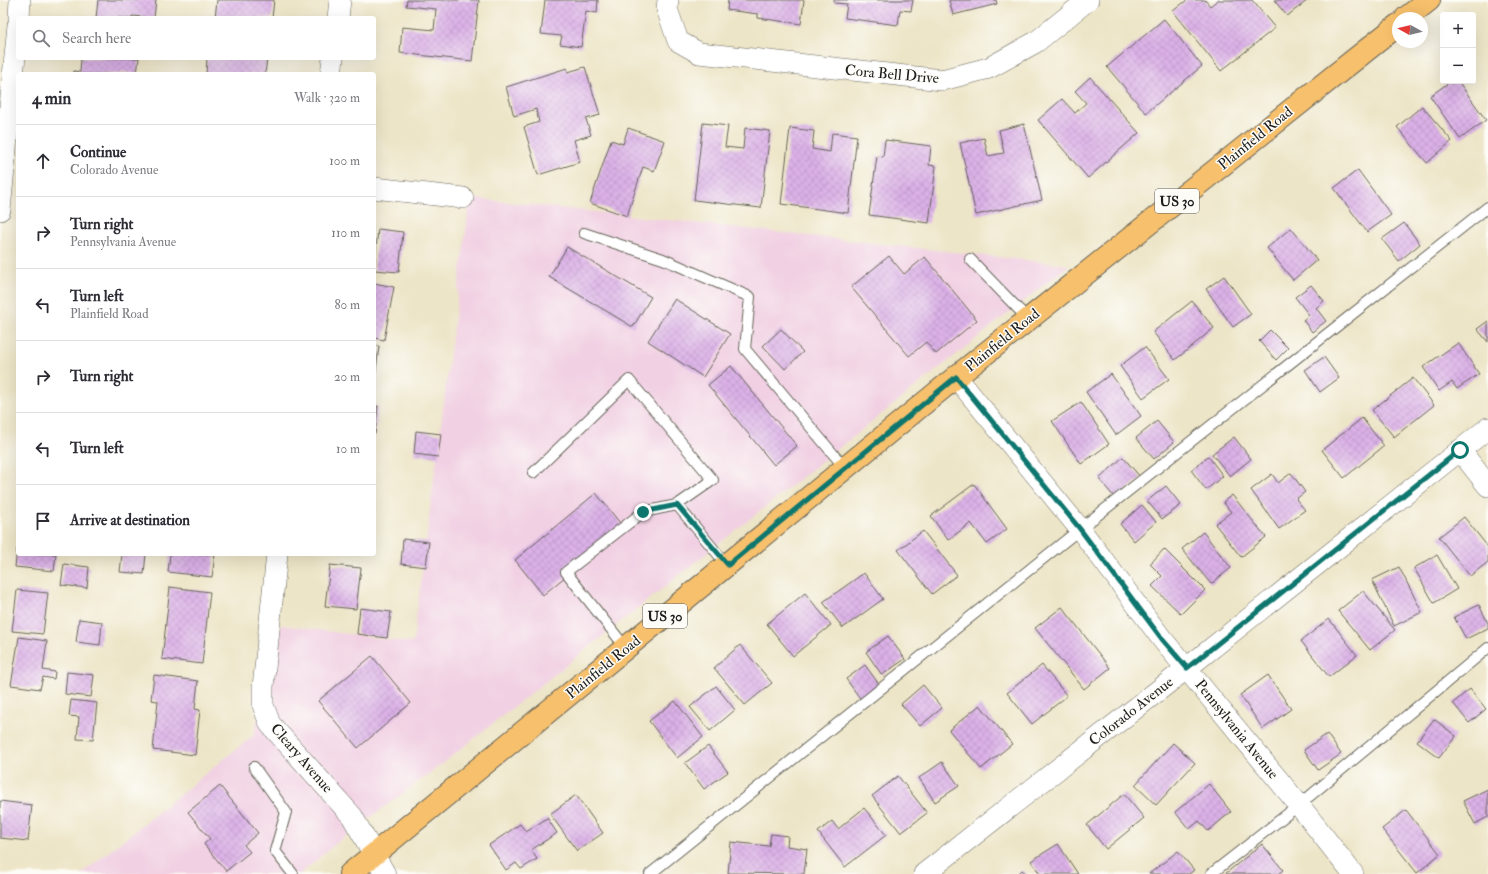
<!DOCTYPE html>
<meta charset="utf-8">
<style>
body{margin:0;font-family:"IM FELL Double Pica",serif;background:#f7f7f7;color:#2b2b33}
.controls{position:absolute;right:12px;top:12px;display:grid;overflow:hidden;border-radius:4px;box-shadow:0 4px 16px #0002}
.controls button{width:36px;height:36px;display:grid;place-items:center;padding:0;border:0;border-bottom:1px solid #e1e1e2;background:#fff;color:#2b2b33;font:20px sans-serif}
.compass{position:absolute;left:1392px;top:12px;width:36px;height:36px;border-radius:50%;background:#fff;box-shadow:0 4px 16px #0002;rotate:278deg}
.stop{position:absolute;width:12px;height:12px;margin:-9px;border:3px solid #0f766e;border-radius:50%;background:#fff}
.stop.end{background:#0f766e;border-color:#fff;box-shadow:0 1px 4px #0008}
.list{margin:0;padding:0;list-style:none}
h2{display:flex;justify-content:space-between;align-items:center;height:52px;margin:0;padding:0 16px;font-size:17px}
h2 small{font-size:13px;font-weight:400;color:#7c7c81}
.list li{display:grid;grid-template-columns:26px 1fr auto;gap:12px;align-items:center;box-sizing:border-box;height:72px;padding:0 16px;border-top:1px solid #e1e1e2}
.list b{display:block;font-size:15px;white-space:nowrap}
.list p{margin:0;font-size:13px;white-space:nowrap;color:#7c7c81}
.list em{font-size:13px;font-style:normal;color:#7c7c81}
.icon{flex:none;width:22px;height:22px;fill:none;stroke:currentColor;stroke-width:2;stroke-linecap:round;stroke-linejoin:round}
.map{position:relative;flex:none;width:1488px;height:874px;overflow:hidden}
.search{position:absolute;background:#fff;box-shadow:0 4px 16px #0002;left:16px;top:16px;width:360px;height:44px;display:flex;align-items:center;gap:10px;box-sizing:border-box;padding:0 14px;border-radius:4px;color:#7c7c81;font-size:15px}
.panel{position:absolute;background:#fff;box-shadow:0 4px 16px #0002;left:16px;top:72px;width:360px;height:484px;border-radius:4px}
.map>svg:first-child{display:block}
.built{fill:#f1d0e3}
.building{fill:url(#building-cross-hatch)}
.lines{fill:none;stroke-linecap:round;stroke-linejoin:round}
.service-casing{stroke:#656258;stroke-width:12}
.minor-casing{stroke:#656258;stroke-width:22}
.primary-casing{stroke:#656258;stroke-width:24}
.service{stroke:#fff;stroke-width:10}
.minor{stroke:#fff;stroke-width:21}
.primary{stroke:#f7c06c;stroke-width:22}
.route{stroke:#0f766e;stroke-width:5}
.labels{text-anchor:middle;stroke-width:3;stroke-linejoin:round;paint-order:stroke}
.shield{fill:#fdfcf7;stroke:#605f5e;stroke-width:1}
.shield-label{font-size:14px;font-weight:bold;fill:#1c1c1c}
.street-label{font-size:15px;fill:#1c1c1c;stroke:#fdfcf7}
</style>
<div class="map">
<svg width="1488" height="874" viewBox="0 0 1488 874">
<defs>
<pattern id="building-cross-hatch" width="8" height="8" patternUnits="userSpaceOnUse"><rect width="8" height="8" fill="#dbb1e7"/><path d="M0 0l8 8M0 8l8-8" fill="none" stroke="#bb98c6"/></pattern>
</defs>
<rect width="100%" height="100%" fill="#fdfcf7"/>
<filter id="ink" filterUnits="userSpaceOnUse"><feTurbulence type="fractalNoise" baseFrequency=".025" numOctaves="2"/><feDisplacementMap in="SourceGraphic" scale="8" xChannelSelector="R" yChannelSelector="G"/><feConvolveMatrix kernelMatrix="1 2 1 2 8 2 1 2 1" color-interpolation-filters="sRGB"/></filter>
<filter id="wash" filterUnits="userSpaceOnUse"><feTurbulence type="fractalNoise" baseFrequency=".012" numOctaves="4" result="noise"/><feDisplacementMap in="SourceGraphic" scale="16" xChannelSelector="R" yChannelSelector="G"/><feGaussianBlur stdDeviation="0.9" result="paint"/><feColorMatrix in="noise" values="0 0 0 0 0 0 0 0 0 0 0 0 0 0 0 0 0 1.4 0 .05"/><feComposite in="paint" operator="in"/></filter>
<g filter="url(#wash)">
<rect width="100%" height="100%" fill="#ede5c7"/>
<path class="built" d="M470 198 1069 265 442 764 339 841 300 874H81L254 735 281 625 413 643Z"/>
<g id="blocks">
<path class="building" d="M98 0H156L154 18 132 16V18H96Z
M217 0H274L272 18H215Z
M407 0H479L472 61 400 53 402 27 434 30 436 9 406 6Z
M545 0H598L597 13 586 11 581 47 560 44 562 36 541 34Z
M728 0H804L801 24 758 18V14L727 10Z
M834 0H913L911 11 900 10 898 25 845 18 847 4 834 3Z
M949 0H996L997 4 953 15Z
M1187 0H1205L1210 6 1218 0H1252L1275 28 1221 71 1173 11Z
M1274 0H1308L1287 16Z
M1164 19 1202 66 1146 113 1107 67Z
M81 58H139L137 74 122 72 121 74H73L74 71 80 72Z
M207 58H267L265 74H206Z
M585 67 600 115 586 119 591 135 574 140 580 162 538 175 524 127 539 122 536 109 514 116 506 87 567 68 568 72Z
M1090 77 1139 133 1088 178 1038 120 1062 99 1075 113 1086 103 1075 91Z
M1451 81H1458L1486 120 1460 139 1430 96Z
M1422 106 1452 141 1427 163 1397 127Z
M703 123 728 126 725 147 743 149 745 128 770 131 761 208 694 200Z
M1024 124 1042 200 976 215 960 143 984 138 988 156 1004 153 999 130Z
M628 128 665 141 654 171 643 167 627 216 590 203 611 140 623 144Z
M790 128 814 131 812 149 830 152 832 133 857 136 848 213 781 204Z
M885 140 931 146 929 165 936 166 929 223 869 215 877 156 883 157Z
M1358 170 1391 215 1367 232 1334 188Z
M1404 223 1420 244 1399 261 1382 239Z
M1291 228 1317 260 1293 280 1267 248Z
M378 229 403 232 399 272 374 270Z
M567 247 651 297 633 327 549 277Z
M889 256 904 274 925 257 977 320 936 354 926 342 909 356 851 287Z
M1224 276 1251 314 1233 327 1206 289Z
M374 283 394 287 384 340 374 338Z
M1311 285 1324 301 1316 308 1326 321 1312 332 1303 320 1309 315 1295 297Z
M675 299 730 334 703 377 648 341Z
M1192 301 1214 328 1175 360 1153 332Z
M1488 321V342L1477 329Z
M781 329 803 352 785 369 763 346Z
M1270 330 1288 348 1276 360 1259 341Z
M1458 343 1479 374 1457 389 1452 382 1439 391 1423 367Z
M374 346H379L375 379H374Z
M1145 347 1169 379 1143 398 1120 366Z
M1324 357 1339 378 1320 392 1305 370Z
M731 366 797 446 774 465 708 385Z
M1111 374 1141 416 1116 435 1086 392Z
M1413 378 1434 405 1394 437 1372 410Z
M1081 402 1109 444 1081 464 1052 421Z
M374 406H378L375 434H374Z
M1362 418 1384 446 1344 478 1322 450Z
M1157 421 1174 442 1154 459 1136 438Z
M416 431 441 434 438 457 414 454Z
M1234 437 1251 459 1230 476 1212 454Z
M1208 456 1223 476 1206 490 1191 470Z
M1123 457 1141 478 1116 499 1099 479Z
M1291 473 1305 492 1296 499 1305 510 1279 529 1251 490 1272 474 1278 483Z
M974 484 1007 529 987 544 971 523 948 540 931 516Z
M1166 486 1181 505 1162 519 1147 501Z
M596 493 624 528 543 595 515 560Z
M1232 495 1266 537 1241 557 1215 524 1231 512 1223 502Z
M1142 505 1156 522 1134 541 1120 524Z
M1464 517 1488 547V562L1470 576 1439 537Z
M923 531 957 575 932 594 898 550Z
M1203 532 1231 568 1211 584 1182 549Z
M403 539 429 542 426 567 401 564Z
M17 548 18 554H56L54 571 15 567Z
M1164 549 1205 590 1181 614 1152 586 1162 576 1150 564Z
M122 554H146L144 574 120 572Z
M170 554H215L212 577 168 572Z
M1437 555 1457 589 1434 603 1414 568Z
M64 564 89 567 87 588 61 585Z
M330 565 361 568 356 609 325 606Z
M1399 567 1422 612 1394 626 1372 580Z
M864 573 883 599 843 628 823 602Z
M170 587 210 592 202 664 162 659Z
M17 590 48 593 43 634 12 631Z
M1363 591 1395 630 1370 650 1338 611Z
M805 593 831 625 793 656 767 624Z
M1479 605 1488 623V628L1466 639 1454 617Z
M1062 607 1110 668 1084 689 1035 628Z
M360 608 391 612 387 638 357 634Z
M79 619 102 622 100 645 76 642Z
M1329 619 1357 655 1329 677 1301 641Z
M888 636 905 659 882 675 866 652Z
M19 637 47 641 43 670 55 672 54 679 43 677 40 689 11 685Z
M740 645 772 683 745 705 714 668Z
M372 656 411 703 358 748 318 701Z
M865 665 881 687 862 701 846 679Z
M1042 665 1067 696 1032 724 1007 693Z
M67 672 94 675 91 697 65 694Z
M154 675 198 681 195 709 200 710 195 755 153 750 158 701 151 700Z
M1268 675 1291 709 1263 729 1240 695Z
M923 685 942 708 920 726 901 704Z
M716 686 735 710 710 731 690 707Z
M1470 689 1486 709 1469 723 1453 703Z
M71 700 97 703 93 740 77 739 79 717 69 716Z
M675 701 703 737 677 758 649 721Z
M980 705 1012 744 981 769 949 730Z
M1434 719 1456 736 1439 758 1417 741Z
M1327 734 1341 754 1318 770 1304 750Z
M1173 743 1195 763 1156 805 1135 785Z
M708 746 728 772 704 789 685 763Z
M942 762 959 786 935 802 919 778Z
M898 776 927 813 901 833 872 796Z
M1209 784 1231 812 1208 831 1199 821 1189 829 1175 812Z
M220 786 258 833 244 845 250 852 226 871 204 844 210 839 188 812Z
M1488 789V817L1475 824 1463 801Z
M1124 794 1144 818 1106 849 1087 825Z
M576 795 603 833 577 851 550 814Z
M0 801 32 805 28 841 0 838Z
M864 808 886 835 845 867 818 832 832 821 838 829Z
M1406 810 1440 854 1417 873 1382 829Z
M547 818 557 833 531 850 537 859 521 869 516 863 506 870 489 845 520 824 526 832Z
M771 834 788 836 787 846 807 849 804 874 728 873 731 842 769 846Z
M1058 844 1078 874H1040L1031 861Z
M1262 844 1283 870 1278 874H1225Z
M1178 851 1194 870 1189 874H1149Z
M1022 870 1027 874H1018Z"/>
</g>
</g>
<g filter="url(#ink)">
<use href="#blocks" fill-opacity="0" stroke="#656258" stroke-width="1"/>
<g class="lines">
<g class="service-casing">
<path id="service" d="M584 233 663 259 750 297 745 349 845 468
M970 259 1028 319
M533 473 629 380 713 480 677 505 727 565
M626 648 566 572 643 512 677 505
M254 767 286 812 275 851 293 874
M650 874 1080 529 1488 207
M1211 874 1299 805 1488 648"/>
</g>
<g class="minor-casing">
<path id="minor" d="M668 0 667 9 678 41 699 53 942 80 989 68 1036 42 1088 0
M19 18 20 0
M338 18 340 0
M331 74 333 58
M374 188 463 198
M0 210 18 25
M956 377 1080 529 1162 639 1299 805 1353 874
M1460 450 1488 486
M277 554 263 687V705L270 724 352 816 385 874
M924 874 1187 668 1488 428"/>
</g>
<g class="primary-casing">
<path id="primary" d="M1406 18 1429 0
M350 874 956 377 1398 25"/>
</g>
<use href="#service" class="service"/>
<use href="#minor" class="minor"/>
<use href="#primary" class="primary"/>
</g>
</g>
<g class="lines" filter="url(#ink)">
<path class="route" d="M643 512 677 505 728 565 956 377 1080 529 1162 639 1187 668 1460 450"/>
</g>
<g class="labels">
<g class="shield">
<rect x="1155" y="189" width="44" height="24" rx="3"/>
<rect x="643" y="604" width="44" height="24" rx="3"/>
</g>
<g class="shield-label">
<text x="1177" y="206">US 30</text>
<text x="665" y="621">US 30</text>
</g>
<g class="street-label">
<text transform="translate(892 74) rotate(5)" y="5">Cora Bell Drive</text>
<text transform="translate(1255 138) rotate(-39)" y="5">Plainfield Road</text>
<text transform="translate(1002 340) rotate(-39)" y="5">Plainfield Road</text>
<text transform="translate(603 667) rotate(-39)" y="5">Plainfield Road</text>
<text transform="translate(1131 711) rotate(-38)" y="5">Colorado Avenue</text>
<text transform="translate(1237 729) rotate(51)" y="5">Pennsylvania Avenue</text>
<text transform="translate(302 758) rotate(49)" y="5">Cleary Avenue</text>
</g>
</g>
</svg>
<div class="controls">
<button>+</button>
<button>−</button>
</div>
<svg class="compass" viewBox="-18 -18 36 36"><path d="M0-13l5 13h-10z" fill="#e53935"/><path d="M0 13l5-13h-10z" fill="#7c7c81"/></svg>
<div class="stop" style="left:1460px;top:450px"></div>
<div class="stop end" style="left:643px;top:512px"></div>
<div class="search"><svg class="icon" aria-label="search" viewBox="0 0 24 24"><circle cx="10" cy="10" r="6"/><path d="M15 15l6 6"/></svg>Search here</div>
<section class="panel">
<h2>4 min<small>Walk · 320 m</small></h2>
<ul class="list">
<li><svg class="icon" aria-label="ahead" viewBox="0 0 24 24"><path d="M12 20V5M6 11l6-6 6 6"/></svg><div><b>Continue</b><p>Colorado Avenue</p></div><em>100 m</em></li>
<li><svg class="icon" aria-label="right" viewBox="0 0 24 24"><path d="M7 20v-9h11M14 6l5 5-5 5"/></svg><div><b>Turn right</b><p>Pennsylvania Avenue</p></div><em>110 m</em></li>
<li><svg class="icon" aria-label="left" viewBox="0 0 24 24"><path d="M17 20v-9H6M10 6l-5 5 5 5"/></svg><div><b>Turn left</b><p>Plainfield Road</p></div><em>80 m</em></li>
<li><svg class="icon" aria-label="right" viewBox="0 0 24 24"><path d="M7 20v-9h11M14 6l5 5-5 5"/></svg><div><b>Turn right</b></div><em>20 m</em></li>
<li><svg class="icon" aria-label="left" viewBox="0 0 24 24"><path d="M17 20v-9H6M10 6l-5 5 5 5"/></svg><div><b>Turn left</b></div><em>10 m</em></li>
<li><svg class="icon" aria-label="arrive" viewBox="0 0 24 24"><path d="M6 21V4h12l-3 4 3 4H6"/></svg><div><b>Arrive at destination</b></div></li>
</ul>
</section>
</div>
